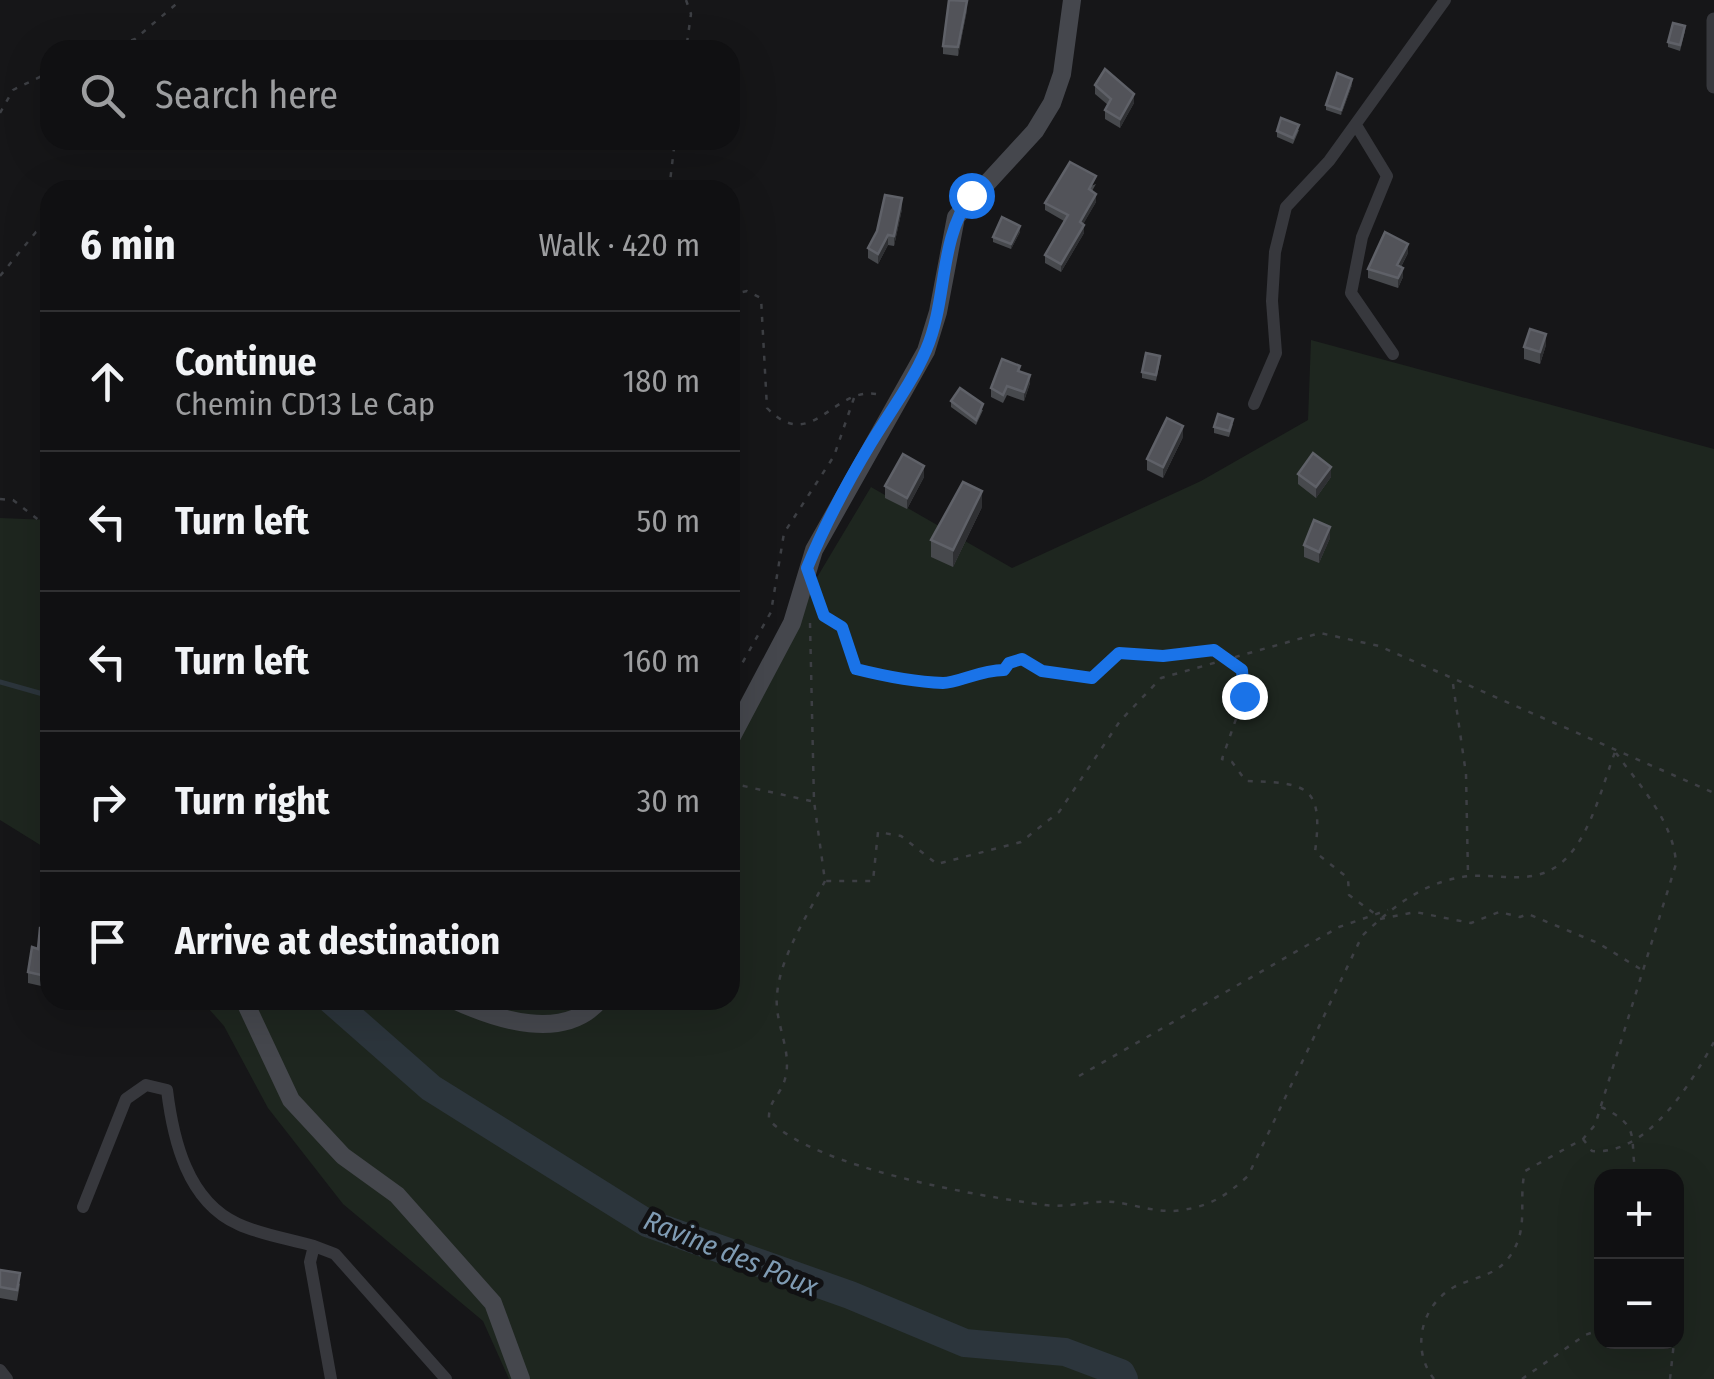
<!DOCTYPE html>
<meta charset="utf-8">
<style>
body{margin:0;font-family:"Fira Sans Condensed",sans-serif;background:#1e1e20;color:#f1f3f6}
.controls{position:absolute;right:30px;bottom:30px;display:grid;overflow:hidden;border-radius:20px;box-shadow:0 10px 40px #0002}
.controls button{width:90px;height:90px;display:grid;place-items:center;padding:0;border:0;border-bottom:2px solid #303032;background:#101012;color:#f1f3f6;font:50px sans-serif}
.stop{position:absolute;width:30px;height:30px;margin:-22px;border:8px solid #1a73e8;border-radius:50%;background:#fff}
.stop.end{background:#1a73e8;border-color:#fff;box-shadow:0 2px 10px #0008}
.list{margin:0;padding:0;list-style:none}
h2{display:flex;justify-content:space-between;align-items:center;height:130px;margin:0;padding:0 40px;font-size:42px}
h2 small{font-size:32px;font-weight:400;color:#9c9d9f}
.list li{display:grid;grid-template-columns:65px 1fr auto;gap:30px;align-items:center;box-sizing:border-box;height:140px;padding:0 40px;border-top:2px solid #303032}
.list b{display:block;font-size:38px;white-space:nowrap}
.list p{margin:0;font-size:32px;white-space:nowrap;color:#9c9d9f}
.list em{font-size:32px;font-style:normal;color:#9c9d9f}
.icon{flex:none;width:55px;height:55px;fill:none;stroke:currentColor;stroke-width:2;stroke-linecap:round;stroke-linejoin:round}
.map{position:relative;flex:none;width:1714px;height:1379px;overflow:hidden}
.search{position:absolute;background:#101012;box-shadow:0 10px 40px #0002;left:40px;top:40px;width:700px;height:110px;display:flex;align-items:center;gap:25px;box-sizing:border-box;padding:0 35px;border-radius:30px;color:#9c9d9f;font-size:38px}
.panel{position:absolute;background:#101012;box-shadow:0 10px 40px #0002;left:40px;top:180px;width:700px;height:830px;border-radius:30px}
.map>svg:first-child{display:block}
.green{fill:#1e261f;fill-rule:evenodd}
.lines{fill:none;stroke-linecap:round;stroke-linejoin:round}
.stream{stroke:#2c353c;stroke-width:5}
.river{stroke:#2c353c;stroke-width:28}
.path{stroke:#3d3f44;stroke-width:2.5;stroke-dasharray:5 8;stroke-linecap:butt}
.minor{stroke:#37383d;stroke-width:12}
.tertiary{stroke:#37383d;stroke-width:15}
.secondary{stroke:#45474d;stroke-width:18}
.wall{fill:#47494d}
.shaded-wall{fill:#2f3033}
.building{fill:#525359;stroke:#5f6168;stroke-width:2.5}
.route{stroke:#1a73e8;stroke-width:12}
.labels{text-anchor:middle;stroke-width:10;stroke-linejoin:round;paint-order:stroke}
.water-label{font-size:28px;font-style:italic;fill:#7f9bb3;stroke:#111113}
</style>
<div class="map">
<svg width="1714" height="1379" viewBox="0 0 1714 1379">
<rect width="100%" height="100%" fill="#161618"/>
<path class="green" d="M1311 340 1714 449V1379H509L483 1321 343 1204 268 1108 224 1026 201 1000H730V723L871 487 1012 568 1201 481 1308 420ZM1602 1176H1676V1342H1602Z
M0 518 50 520V851L0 820Z"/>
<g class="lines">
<path class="stream" d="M0 682 50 696"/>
<path class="river" d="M331 1000 431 1088 647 1223 850 1295 965 1343 1065 1352 1121 1373 1124 1379"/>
<path class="path" d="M686 0 691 14 686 50
M107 50 135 39 181 0
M0 113 13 90 50 72
M669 190 675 140
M0 276 36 232 50 231
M730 295 747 291 761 298 767 408C813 456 834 382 881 395
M0 499 13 500 50 529
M818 603 824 617 842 627 856 669C884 676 914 682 943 683 958 683 980 670 1005 670L1009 663 1022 659 1042 671 1092 678 1119 653 1163 656 1220 652 1223 660 1242 670 1244 696 1222 759 1232 762 1246 781C1307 783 1324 785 1315 852L1348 878 1349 895 1375 914
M810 623 814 801 825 881H873L878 832 901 836 937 864 1021 842 1059 812 1120 721 1161 678 1320 633 1379 646 1714 793
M1453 684 1466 774 1468 875
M730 685 771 612 784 533 834 456 854 398
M730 783 811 801
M825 881C808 915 780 956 777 995 774 1023 793 1051 785 1079 780 1097 768 1100 769 1120 816 1168 977 1196 1045 1205 1068 1208 1091 1200 1114 1202 1137 1205 1160 1214 1182 1210 1211 1206 1227 1195 1248 1176L1362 936C1393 906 1425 881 1469 876 1496 874 1529 884 1554 868 1588 848 1602 786 1615 752
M1380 919 1415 912 1471 923 1499 912 1520 917 1528 914 1598 943 1642 970
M1079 1076 1339 927 1388 910
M1601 1107C1645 1127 1627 1141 1637 1176
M1583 1139 1592 1151C1647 1156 1690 1085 1714 1042
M1434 1379C1411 1350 1420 1306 1454 1287 1478 1275 1497 1277 1512 1253 1529 1226 1518 1200 1525 1171L1583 1139 1595 1125 1676 864C1674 822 1640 786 1616 753
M1522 1379 1585 1335 1602 1329
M1670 1379 1674 1342"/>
<path class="minor" d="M1356 125 1387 176 1362 237 1351 293 1393 354
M1254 404 1276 353 1272 301 1275 252 1286 207 1329 161 1445 0
M83 1207 126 1099 146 1085 167 1090C173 1139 187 1201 238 1224 261 1235 290 1239 314 1246
M0 1370 7 1379
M331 1379 310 1262 314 1246 335 1254 446 1379"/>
<path class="tertiary" d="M1714 20V86"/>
<path class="secondary" d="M730 740 792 623 814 550 926 351 938 312 956 217 1035 131 1052 103 1062 74 1072 0
M244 1000 291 1100 343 1156 397 1195 493 1303 521 1379
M454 1000C497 1020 564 1042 600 1000"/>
</g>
<path class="wall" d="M967 10 958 56 943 54V46Z
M1685 31 1680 51 1668 47V42Z
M1095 85 1134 103 1120 128 1105 119V110L1108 105 1095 94Z
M1352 85 1341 115 1326 110V105Z
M1299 130 1293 144 1277 137V131Z
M1096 184 1092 191 1096 202 1083 224 1084 233 1061 272 1045 263V255L1064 221 1045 210V203Z
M902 209 894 246 888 245 878 264 868 258V248Z
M1020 232 1011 249 993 242V237Z
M1408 253 1401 267 1403 277 1398 288 1368 278V269Z
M1546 345 1540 364 1524 359V347Z
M1160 361 1156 381 1142 378V372Z
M1020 371 1030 383 1024 401 1007 395 1003 403 991 397V388Z
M951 401 983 410 976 425 951 407Z
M1233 424 1229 437 1214 433V427Z
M1183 437 1163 478 1147 470V459Z
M1298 474 1331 477 1316 498 1298 484Z
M924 477 907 509 885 498V486Z
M982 507 953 567 931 557V540Z
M1330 538 1319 563 1304 557V545Z
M50 928V988L28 983V972L38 949Z
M0 1270 20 1284 17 1301 0 1298Z"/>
<path class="shaded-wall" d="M967 1V10L958 56V47Z
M1352 79V85L1341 115V110Z
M1134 94V103L1120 128V119Z
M1096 194V202L1080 230V222Z
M902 198V209L894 246V236Z
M1084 225V233L1061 272V264Z
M1020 226V232L1011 249V244Z
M888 235V245L878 264V254Z
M1408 244V253L1397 274V265Z
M1403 268V277L1398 288V278Z
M1546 334V345L1540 364V352Z
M1030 375V383L1024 401V392Z
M1183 426V437L1163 478V467Z
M924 466V477L907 509V498Z
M1331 467V477L1316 498V487Z
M982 491V507L953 567V550Z
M1330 527V538L1319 563V552Z"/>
<path class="building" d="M949 0 967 1 958 47 943 46Z
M1673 23 1685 26 1680 45 1668 42Z
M1105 69 1134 94 1120 119 1105 110 1111 99 1095 85Z
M1337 73 1352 79 1341 110 1326 105Z
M1281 118 1299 125 1293 138 1277 131Z
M1070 162 1096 176 1089 189 1096 194 1080 222 1084 225 1061 264 1045 255 1068 215 1045 203Z
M885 195 902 198 894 236 888 235 878 254 868 248 877 231Z
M1002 217 1020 226 1011 244 993 237Z
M1385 232 1408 244 1397 265 1403 268 1398 278 1368 269Z
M1530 329 1546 334 1540 352 1524 347Z
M1146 353 1160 356 1156 375 1142 372Z
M1002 359 1020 366 1018 371 1030 375 1024 392 1007 386 1003 395 991 388Z
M960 388 983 404 976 420 951 401Z
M1218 414 1233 419 1229 431 1214 427Z
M1167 418 1183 426 1163 467 1147 459Z
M1313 453 1331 467 1316 487 1298 474Z
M903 454 924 466 907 498 885 486Z
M963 482 982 491 953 550 931 540Z
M1314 520 1330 527 1319 552 1304 545Z
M40 928H50V977L28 972 32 947 38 949Z
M0 1270 20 1273 17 1290 0 1287Z"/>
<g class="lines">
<path class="route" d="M971 195C938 242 948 299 926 350 912 383 889 413 871 443 847 483 824 526 807 568L824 616 842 627 856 669C884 676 914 682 943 683 958 683 980 670 1004 670L1009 663 1022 659 1042 671 1092 678 1119 653 1163 656 1214 650 1242 670 1244 696"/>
</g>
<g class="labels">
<g class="water-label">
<text transform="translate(731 1253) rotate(22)" y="10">Ravine des Poux</text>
</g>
</g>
</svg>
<div class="controls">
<button>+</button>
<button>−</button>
</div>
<div class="stop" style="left:971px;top:195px"></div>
<div class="stop end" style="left:1244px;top:696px"></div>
<div class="search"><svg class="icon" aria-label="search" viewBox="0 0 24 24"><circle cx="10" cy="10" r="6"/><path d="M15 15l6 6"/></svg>Search here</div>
<section class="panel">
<h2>6 min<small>Walk · 420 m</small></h2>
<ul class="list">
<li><svg class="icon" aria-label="ahead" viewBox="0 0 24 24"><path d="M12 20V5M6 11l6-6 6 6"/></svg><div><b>Continue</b><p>Chemin CD13 Le Cap</p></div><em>180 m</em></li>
<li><svg class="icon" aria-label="left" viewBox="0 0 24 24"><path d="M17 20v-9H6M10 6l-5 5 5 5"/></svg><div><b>Turn left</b></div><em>50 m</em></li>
<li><svg class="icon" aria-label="left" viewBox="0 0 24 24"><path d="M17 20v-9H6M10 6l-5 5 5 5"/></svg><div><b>Turn left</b></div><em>160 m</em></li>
<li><svg class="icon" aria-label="right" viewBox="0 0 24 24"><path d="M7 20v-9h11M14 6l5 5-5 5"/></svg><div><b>Turn right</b></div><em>30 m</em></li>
<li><svg class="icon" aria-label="arrive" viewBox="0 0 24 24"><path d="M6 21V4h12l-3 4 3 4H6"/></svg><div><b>Arrive at destination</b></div></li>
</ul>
</section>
</div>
